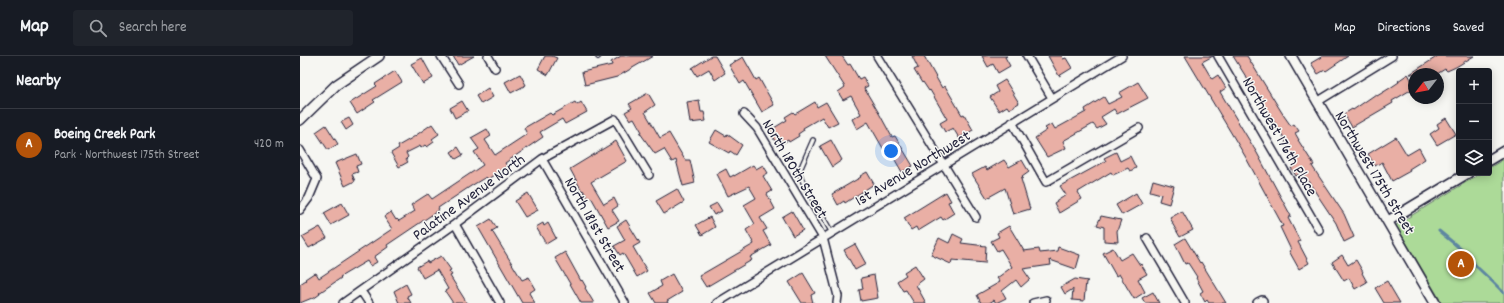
<!DOCTYPE html>
<meta charset="utf-8">
<style>
body{margin:0;font-family:Dekko,sans-serif;background:#20242c;color:#f1f3f6}
.controls{position:absolute;right:12px;top:12px;display:grid;overflow:hidden;border-radius:4px;box-shadow:0 2px 10px #0003}
.controls button{width:36px;height:36px;display:grid;place-items:center;padding:0;border:0;border-bottom:1px solid #363941;background:#171b24;color:#f1f3f6;font:20px sans-serif}
.compass{position:absolute;left:1108px;top:12px;width:36px;height:36px;border-radius:50%;background:#171b24;box-shadow:0 2px 10px #0003;rotate:239deg}
.you{position:absolute;left:591px;top:95px;width:14px;height:14px;margin:-10px;border:3px solid #fff;border-radius:50%;background:#1a73e8;box-shadow:0 0 0 6px #1a73e833}
.badge{display:grid;place-items:center;width:26px;height:26px;border-radius:50%;background:#b45309;color:#fff;font-size:13px;font-weight:700}
.pin{position:absolute;translate:-50% -50%;border:2px solid #fff;box-shadow:0 1px 4px #0006}
.list{margin:0;padding:0;list-style:none}
h2{display:flex;justify-content:space-between;align-items:center;height:52px;margin:0;padding:0 16px;font-size:17px}
h2 small{font-size:13px;font-weight:400;color:#9ea1a6}
.list li{display:grid;grid-template-columns:26px 1fr auto;gap:12px;align-items:center;box-sizing:border-box;height:72px;padding:0 16px;border-top:1px solid #363941}
.list b{display:block;font-size:15px;white-space:nowrap}
.list p{margin:0;font-size:13px;white-space:nowrap;color:#9ea1a6}
.list em{font-size:13px;font-style:normal;color:#9ea1a6}
.icon{flex:none;width:22px;height:22px;fill:none;stroke:currentColor;stroke-width:2;stroke-linecap:round;stroke-linejoin:round}
.map{position:relative;flex:none;width:1204px;height:247px;overflow:hidden}
header{display:flex;align-items:center;gap:24px;box-sizing:border-box;height:56px;padding:0 20px;background:#171b24;border-bottom:1px solid #363941}
header strong{font-size:19px}
nav{display:flex;gap:22px;margin-inline-start:auto;font-size:14px}
.search{width:280px;height:36px;background:#20242c;display:flex;align-items:center;gap:10px;box-sizing:border-box;padding:0 14px;border-radius:4px;color:#9ea1a6;font-size:15px}
main{display:flex}
aside{flex:1;background:#171b24}
.map>svg:first-child{display:block}
.green{fill:#acda98;stroke:#677e6a}
.lines{fill:none;stroke-linecap:round;stroke-linejoin:round}
.stream{stroke:#5d86a1;stroke-width:3}
.building{fill:#e9afa5;stroke:#22223b}
.service-casing{stroke:#22223b;stroke-width:6}
.minor-casing{stroke:#22223b;stroke-width:10}
.tertiary-casing{stroke:#22223b;stroke-width:12}
.service{stroke:#f6f6f2;stroke-width:3.5}
.minor{stroke:#f6f6f2;stroke-width:7}
.tertiary{stroke:#f6f6f2;stroke-width:9}
.labels{text-anchor:middle;stroke-width:3;stroke-linejoin:round;paint-order:stroke}
.street-label{font-size:16px;fill:#22223b;stroke:#f6f6f2}
</style>
<header>
<strong>Map</strong>
<div class="search"><svg class="icon" aria-label="search" viewBox="0 0 24 24"><circle cx="10" cy="10" r="6"/><path d="M15 15l6 6"/></svg>Search here</div>
<nav><a>Map</a><a>Directions</a><a>Saved</a></nav>
</header>
<main>
<aside>
<h2>Nearby<small></small></h2>
<ul class="list">
<li><span class="badge">A</span><div><b>Boeing Creek Park</b><p>Park · Northwest 175th Street</p></div><em>420 m</em></li>
</ul>
</aside>
<div class="map">
<svg width="1204" height="247" viewBox="0 0 1204 247">
<rect width="100%" height="100%" fill="#f6f6f2"/>
<filter id="ink" filterUnits="userSpaceOnUse"><feTurbulence type="fractalNoise" baseFrequency=".025" numOctaves="2"/><feDisplacementMap in="SourceGraphic" scale="8" xChannelSelector="R" yChannelSelector="G"/><feConvolveMatrix kernelMatrix="1 2 1 2 8 2 1 2 1" color-interpolation-filters="sRGB"/></filter>
<g filter="url(#ink)">
<path class="green" d="M1204 103V247H1142L1096 169 1181 117H1189V112Z"/>
<g class="lines">
<path class="stream" d="M1139 175 1162 194 1178 212 1194 227 1204 237"/>
</g>
<path class="building" d="M153 0H174L158 9Z
M245 0H252L257 2 248 19 238 13Z
M321 0H353L317 21 285 29 282 16 312 9 311 6Z
M411 0H415L425 17 415 24 409 13 397 20 392 12Z
M525 0H542L548 9 550 8 559 23 563 21 568 30 564 32 580 59 592 81 595 80 613 110 602 116 588 92 584 94 568 66 557 73 552 63 561 58 551 40 543 44 538 36 545 31Z
M612 0H624L642 32 645 30 662 59 664 58 673 74 659 82 653 72 645 76 640 67 647 63 630 34 629 35 623 26 622 27 614 14 618 12Z
M682 0H707L705 1 710 10 698 17 693 8 688 11Z
M748 0H762L763 3 766 2 772 12 759 20Z
M885 0H913L902 6 912 23 918 19 926 32 920 36 957 97 991 160 988 162 1000 185 998 186 1009 207 999 213 989 195 991 194 980 171 983 170 945 100Z
M933 0H947L984 60 991 70 994 68 999 75 995 77 999 84H998L1014 109 1012 110 1044 158 1054 181 1044 186 1036 167 1002 116 996 120 991 112 997 108 987 94 989 93 985 86 986 85Z
M1023 0H1048L1026 15 1025 14 1018 18 1011 7Z
M1138 0H1174L1156 11 1147 15 1145 13 1137 18H1110Z
M443 1 456 24 459 22 474 49 462 56 444 25 440 28 429 9Z
M122 2 133 22 123 28 111 8Z
M95 15 102 26 73 44 75 46 57 58 50 47 77 30 75 28Z
M220 18 226 29 211 37 205 26Z
M1108 18 1114 28V32L1092 45 1093 47 1052 71 1044 58 1052 53 1053 54 1076 38 1077 40 1090 32 1099 26 1098 25Z
M705 24 719 47 709 53 707 50 699 55 690 41 698 36 695 30Z
M838 26 848 42 817 58 814 53 801 61 806 68 797 73 793 68 763 85 766 92 747 101 735 82 747 74 745 72 752 68 755 73 786 56 785 53 804 41 808 48 822 41 819 37Z
M188 32 193 41 181 48 176 40Z
M348 37 355 49 345 56 360 82 369 77 385 104H390L395 127 383 130 376 104 372 106 364 93 355 98 340 77 342 76 334 62 330 64 325 56 332 52 329 48Z
M399 44 401 56H404L406 65 390 67 387 46Z
M162 45 168 55 155 62 150 52Z
M275 46 277 49 281 46 287 56 265 68 262 63 240 76 243 81 205 107 207 110 188 123 186 121 171 130 138 152 139 154 87 189 88 191 74 201 77 206 70 210 67 205 40 221 41 222 19 237 20 238 13 243 12 242 0 247V228L6 224 5 223 14 217V218L16 217 19 222 92 173 84 161 91 156 96 164 97 163 99 165 115 155 111 149 123 141 128 138 132 143 183 109 174 96 179 93 171 82 187 73 191 80 185 84 195 99 227 78 224 72 250 57 252 59Z
M515 46 517 51 526 46 538 66 528 71 522 61 503 72 504 74 498 78 499 80 489 86 488 84 483 87 481 84 476 87 469 75 487 64 485 61 493 56 495 58Z
M49 62 53 69 46 74 41 66Z
M1146 62 1156 78 1137 89 1130 78 1139 72 1137 68Z
M132 68 139 78 132 83 134 86 127 91 125 89 121 92 120 90 106 97 108 101 106 103 108 106 99 111 91 97 99 92 98 90 112 82Z
M26 69 38 88 28 94 16 76Z
M416 74 426 80 427 78 442 89 436 99 430 95 429 97 409 86Z
M1096 81 1107 99 1119 92 1125 103 1109 113 1110 115 1092 125 1082 106 1075 110 1068 98Z
M531 84 542 104 532 111 520 90Z
M316 85 327 105 291 126 304 148 314 142 318 150 312 154 319 165 308 171 291 141 288 143 283 134 282 135 270 113Z
M158 91 163 99 156 103 151 96Z
M816 96 820 105 830 100 836 112 830 115 828 112 813 119 811 116 778 136 782 143 759 157 754 147 766 139 760 130 806 105 804 102Z
M57 98 61 108 56 110 58 116 52 118 55 125 45 130 35 107Z
M704 104 709 111 722 104 729 116 722 121 723 122 721 123 730 153 713 158 705 132 687 142 672 118 685 111 687 114Z
M453 109 456 113 463 109 468 117 463 120 472 135 467 138 475 153 460 162 467 173 463 175 471 189 450 201 452 204 406 231 399 220 454 188 446 174 455 168 444 149 456 142 449 130 428 140 417 118 426 113 430 121 434 119V120Z
M567 116 574 128 545 147 544 145 538 149 532 138 561 121 560 120Z
M853 124 874 130 869 148 859 145 861 138 850 135Z
M377 133 384 146 364 158 356 145Z
M646 136 651 145 648 146 654 157 643 164 641 161 618 175 616 171 611 174 604 162Z
M228 137 238 154 225 161 215 145Z
M836 137 842 148 822 159 816 149Z
M42 147 49 159 31 169 24 157Z
M417 147 422 155 414 159 409 151Z
M492 155 503 174 493 180 482 161Z
M882 155 893 174 880 181 872 167H873L870 162Z
M801 160 821 164 817 175 818 186 804 185V171L797 169Z
M410 161 415 171 402 179 396 169Z
M191 163 197 172 192 175 222 224 229 221 233 228H232L235 233 229 237 235 247H222L178 171Z
M326 164 340 187 333 191 347 215 337 221 323 197 320 199 314 190 325 184 317 170Z
M243 167 244 170 248 167 256 182 246 188 236 171Z
M709 170 724 195 739 193 740 197 757 195 758 191 780 199 776 213 750 204 751 209 723 213 730 223 721 231 716 224 702 235 706 242 696 247 694 244 689 247H681L677 239 700 226 697 222 712 211 701 193 697 195 691 185 699 181 697 177Z
M20 171 27 182 9 192 2 181Z
M653 178 663 183 661 187 686 190 685 207 652 204 651 208 631 199 639 182 649 187Z
M885 182 900 207 901 206 926 247H909L907 244 905 246 900 237 903 235 896 222 897 221 888 207 885 208 875 188Z
M555 188 566 208 555 214 544 194Z
M813 192 820 204 832 197 840 209 841 208 847 218 838 223 845 236 834 243 819 218 816 220 803 197Z
M265 196 281 225 282 224 286 231 285 232 294 247H281L269 226 255 202Z
M1042 199 1048 209 1056 204 1063 216 1062 217 1067 226 1055 233 1049 222 1044 225 1032 206Z
M141 200 151 214 149 215 152 219 150 220 167 247H153L145 235 148 233 137 214 123 222 117 211 127 205 128 207Z
M615 209 624 223 616 229 626 247H614L606 234 603 235 597 225 606 219 604 216Z
M503 217 515 237 511 239 513 247H502L489 226Z
M372 218 382 236 367 245 368 247H356L350 237 362 230 360 225Z
M574 219 578 242 561 245 559 234 563 233 561 222Z
M775 223 788 225 786 226 784 245 772 244 773 233 765 238 761 231Z
M1087 225 1100 247H1084L1075 232Z
M106 228 111 238 107 240 111 247H99L94 235Z
M853 236 859 247H845L842 242Z"/>
<g class="lines">
<g class="service-casing">
<path id="service" d="M298 1 299 0
M513 84 499 116 503 126 532 177"/>
</g>
<g class="minor-casing">
<path id="minor" d="M141 0 159 28
M188 0 195 12
M577 0 676 161
M727 0 752 42
M918 0 1019 174
M1017 46 1092 0
M444 58 457 72 523 182 538 240 537 247
M712 66 746 126 839 72
M0 94 17 123 9 142 0 154
M242 103 325 247
M155 168 200 247
M847 182 885 247
M61 235 69 247
M43 247 155 168 242 103 315 63 349 119
M417 247 822 0
M733 247 746 244"/>
</g>
<g class="tertiary-casing">
<path id="tertiary" d="M991 0 1135 247
M0 64 36 29 79 0
M1189 104 1204 95
M1088 165 1168 117
M958 247 962 245"/>
</g>
<use href="#service" class="service"/>
<use href="#minor" class="minor"/>
<use href="#tertiary" class="tertiary"/>
</g>
</g>
<g class="labels">
<g class="street-label">
<text transform="translate(981 80) rotate(60)" y="6">Northwest 176th Place</text>
<text transform="translate(612 111) rotate(-31)" y="6">1st Avenue Northwest</text>
<text transform="translate(496 112) rotate(59)" y="6">North 180th Street</text>
<text transform="translate(1076 116) rotate(59)" y="6">Northwest 175th Street</text>
<text transform="translate(168 140) rotate(-36)" y="6">Palatine Avenue North</text>
<text transform="translate(296 168) rotate(60)" y="6">North 181st Street</text>
</g>
</g>
</svg>
<div class="controls">
<button>+</button>
<button>−</button>
<button><svg class="icon" aria-label="layers" viewBox="0 0 24 24"><path d="M12 4l9 5-9 5-9-5zM3 14l9 5 9-5"/></svg></button>
</div>
<svg class="compass" viewBox="-18 -18 36 36"><path d="M0-13l5 13h-10z" fill="#e53935"/><path d="M0 13l5-13h-10z" fill="#9ea1a6"/></svg>
<div class="you"></div>
<div class="pin badge" style="left:1161px;top:208px">A</div>
</div>
</main>
